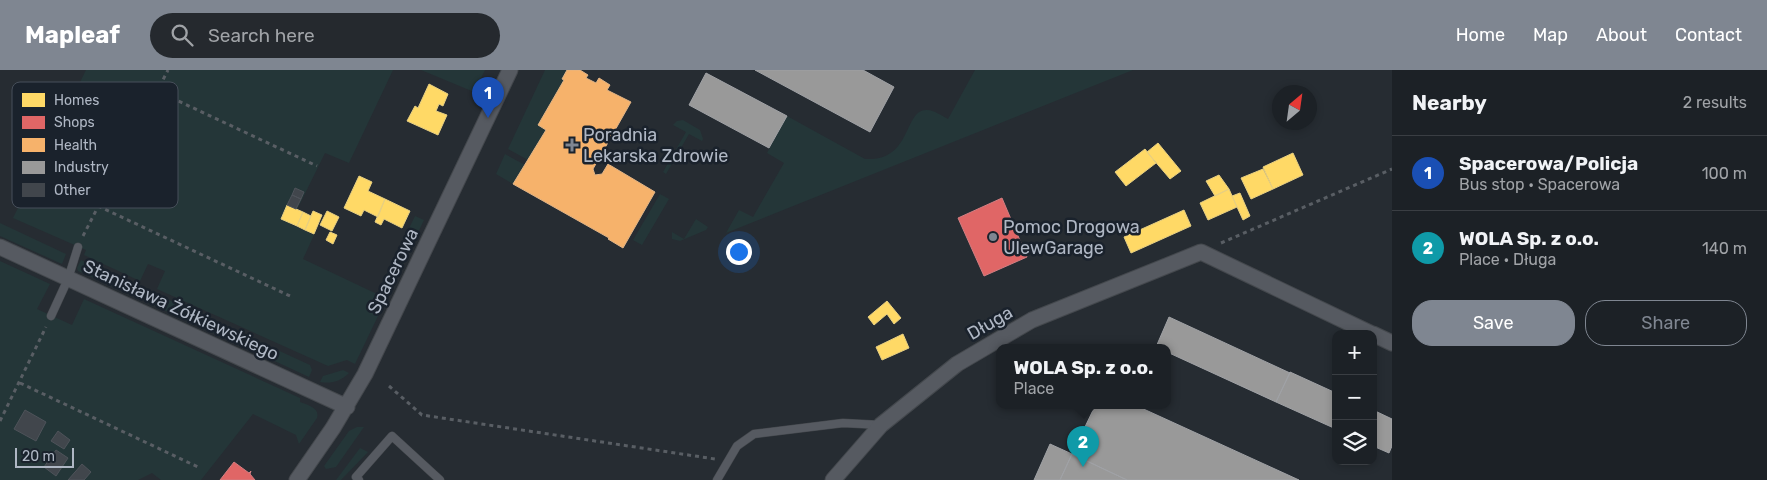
<!DOCTYPE html>
<meta charset="utf-8">
<style>
body{margin:0;font-family:Rubik,sans-serif;background:#25292e;color:#f1f3f6}
.controls{position:absolute;right:15px;bottom:15px;display:grid;overflow:hidden;border-radius:10px;box-shadow:0 2px 8px #0003}
.controls button{width:45px;height:45px;display:grid;place-items:center;padding:0;border:0;border-bottom:1px solid #3a3e43;background:#1c2126;color:#f1f3f6;font:25px sans-serif}
.compass{position:absolute;left:1272px;top:15px;width:45px;height:45px;border-radius:50%;background:#1c2126;box-shadow:0 2px 8px #0003;rotate:29deg}
.scale{position:absolute;left:15px;bottom:12px;width:59px;box-sizing:border-box;padding-left:5px;border:2px solid #afb7c4;border-top:0;font-size:14px;line-height:18px;white-space:nowrap;color:#afb7c4;-webkit-text-stroke:4px #1a222c;paint-order:stroke}
.you{position:absolute;left:738px;top:181px;width:18px;height:18px;margin:-12px;border:4px solid #fff;border-radius:50%;background:#1a73e8;box-shadow:0 0 0 8px #1a73e833}
.badge{display:grid;place-items:center;width:32px;height:32px;border-radius:50%;background:#7f8691;color:#fff;font-size:16px;font-weight:700}
.pin{position:absolute;translate:-50% -41px;filter:drop-shadow(0 1px 2px #0008)}
.pin::after{content:'';position:absolute;top:26px;width:18px;height:15px;background:inherit;clip-path:polygon(0 0,100% 0,50% 100%)}
.popup{position:absolute;left:996px;top:274px;width:175px;height:65px;box-sizing:border-box;display:grid;place-content:center;border-radius:10px;background:#1c2126;filter:drop-shadow(0 1px 4px #0005);font-size:16px;white-space:nowrap;color:#a0a3a7}
.popup b{font-size:19px;color:#f1f3f6}
.popup::after{content:'';position:absolute;left:50%;top:100%;margin-left:-10px;border:10px solid transparent;border-top-color:#1c2126}
.list{margin:0;padding:0;list-style:none}
h2{display:flex;justify-content:space-between;align-items:center;height:65px;margin:0;padding:0 20px;font-size:21px}
h2 small{font-size:16px;font-weight:400;color:#a0a3a7}
.list li{display:grid;grid-template-columns:32px 1fr auto;gap:15px;align-items:center;box-sizing:border-box;height:75px;padding:0 20px;border-top:1px solid #3a3e43}
.list b{display:block;font-size:19px;white-space:nowrap}
.list p{margin:0;font-size:16px;white-space:nowrap;color:#a0a3a7}
.list em{font-size:16px;font-style:normal;color:#a0a3a7}
.actions{display:flex;gap:10px;padding:15px 20px}
.actions a{flex:1;padding:11px 0;border:1px solid #7f8691;border-radius:20px;text-align:center;font-size:18px;color:#7f8691}
.actions .main{background:#7f8691;color:#fff}
.icon{flex:none;width:28px;height:28px;fill:none;stroke:currentColor;stroke-width:2;stroke-linecap:round;stroke-linejoin:round}
.map{position:relative;flex:none;width:1392px;height:410px;overflow:hidden}
header{display:flex;align-items:center;gap:30px;box-sizing:border-box;height:70px;padding:0 25px;background:#7f8691;color:#fff}
header strong{font-size:24px}
nav{display:flex;gap:28px;margin-inline-start:auto;font-size:18px}
.search{width:350px;height:45px;background:#25292e;display:flex;align-items:center;gap:12px;box-sizing:border-box;padding:0 18px;border-radius:28px;color:#a0a3a7;font-size:19px}
main{display:flex}
aside{flex:1;background:#1c2126}
.map>svg:first-child{display:block}
.green{fill:#243638}
.homes{fill:#ffd966;stroke:#e7cf82}
.shops{fill:#e06666;stroke:#d17e82}
.health{fill:#f6b26b;stroke:#e1b486}
.industry{fill:#999;stroke:#a0a2a6}
.building{fill:#41464c;stroke:#4e535a}
.lines{fill:none;stroke-linecap:round;stroke-linejoin:round}
.service-casing{stroke:#44484d;stroke-width:9}
.minor-casing{stroke:#44484d;stroke-width:17}
.path{stroke:#595e64;stroke-width:3;stroke-dasharray:4 4;stroke-linecap:butt}
.service{stroke:#565a61;stroke-width:8}
.minor{stroke:#565a61;stroke-width:15}
.poi-dot{fill:#7f8691;stroke:#1a222c;stroke-width:2}
.labels{text-anchor:middle;stroke-width:5;stroke-linejoin:round;paint-order:stroke}
.poi-label{font-size:18px;fill:#afb7c4;stroke:#1a222c;text-anchor:start}
.street-label{font-size:18px;fill:#afb7c4;stroke:#1a222c}
.key{fill:#1a222c;stroke:#474f5a;stroke-width:1}
.key-label{font-size:14px;fill:#afb7c4}
</style>
<header>
<strong>Mapleaf</strong>
<div class="search"><svg class="icon" aria-label="search" viewBox="0 0 24 24"><circle cx="10" cy="10" r="6"/><path d="M15 15l6 6"/></svg>Search here</div>
<nav><a>Home</a><a>Map</a><a>About</a><a>Contact</a></nav>
</header>
<main>
<div class="map">
<svg width="1392" height="410" viewBox="0 0 1392 410">
<rect width="100%" height="100%" fill="#262c32"/>
<path class="green" d="M86 0H393L349 93 325 83 290 154 314 165 303 189 377 224 415 146 424 150 355 294 347 290 328 296 157 219 165 201 148 194 140 211 84 185 86 180 13 148Z
M421 0H485L474 22Z
M545 0H567L564 10 538 55 546 60 528 90 508 79Z
M975 0H1133L726 163 739 140 753 147 784 93 767 83 787 46 865 89C913 92 903 39 927 40 934 40 942 46 948 49Z
M683 50 700 60 703 69 702 71 689 64 666 104 663 102 686 62 673 55 677 51Z
M505 84 525 95 513 114 496 104Z
M660 124 669 129 642 175 633 170Z
M696 149 708 157 706 160 680 171 672 169V162L684 169Z
M0 153 66 184 62 194 0 166Z
M81 190 139 216 135 226 78 201 77 198Z
M0 191 50 214 37 239 72 255 84 229 300 328V332C308 335 320 338 317 348L299 374 296 365 253 344 201 410H161L152 403 138 410H0Z
M154 223 310 295 312 300 309 307 149 233Z
M343 300 349 303C341 311 332 314 320 312L323 306Z
M357 357H364L336 397 326 399 324 396 349 361Z
M360 378 368 382 341 410H336Z"/>
<path class="homes" d="M429 14 448 24 443 36 439 34 436 41 447 45 438 65 407 51 415 36 418 38Z
M1158 73 1181 101 1170 109 1147 82Z
M1145 79 1156 93 1126 116 1115 102Z
M1293 83 1303 105 1273 119 1263 97Z
M1263 99 1273 119 1251 129 1241 108Z
M1219 105 1229 119 1215 126 1206 111Z
M359 106 372 112 368 121 385 129 378 147 364 140 361 146 344 138Z
M1229 119 1237 137 1208 150 1200 133Z
M1240 123 1250 146 1243 150 1232 126Z
M385 129 410 141 402 158 384 149 381 155 375 152Z
M287 135 303 142 297 156 281 149Z
M1184 140 1191 156 1131 183 1124 167Z
M313 141 322 145 314 164 305 160Z
M327 141 339 147 332 161 320 155Z
M303 142 311 146 305 160 297 156Z
M330 162 337 165 333 174 326 170Z
M887 231 901 248 894 254 887 244 874 255 868 247Z
M903 264 909 278 882 290 876 277Z"/>
<path class="shops" d="M1002 128 1027 187 984 206 958 148Z
M234 392 249 403 251 401 250 404 255 410H220Z"/>
<path class="health" d="M567 0H580L588 5 586 8 596 13 599 8 610 15 607 20 631 32 593 99 595 105 602 104 608 94 655 122 623 178 608 169 609 168 513 114 546 60 538 55 564 10 562 9Z"/>
<path class="industry" d="M755 0H863L894 17 870 62Z
M706 3 787 46 769 78 689 35Z
M1169 247 1290 303 1276 332 1167 282V278L1156 277Z
M1290 302 1336 323V359L1276 332Z
M1095 336H1137L1299 410H1127L1072 384Z
M1373 340 1392 349V376L1389 383 1373 376Z
M1050 374 1072 384 1060 410H1034Z
M1072 384 1127 410H1060Z"/>
<path class="building" d="M295 118 304 122 301 129 292 125Z
M292 125 301 129 296 139 287 135Z
M25 340 46 352 36 371 14 359Z
M58 361 70 370 64 379 51 371Z
M56 380 68 388 56 406 44 397Z
M82 394 91 402 84 410H68Z"/>
<g class="lines">
<g class="service-casing">
<path id="service" d="M51 246 68 209 78 177
M359 410 356 407 392 366 440 410
M717 410 737 376 754 364 843 353 881 355"/>
</g>
<g class="minor-casing">
<path id="minor" d="M0 177 347 337
M1373 264 1392 273
M297 410 333 358 365 304 510 0
M833 410 881 355 957 294 1032 250 1201 182 1372 264"/>
</g>
<path class="path" d="M157 21 317 96
M98 136 290 226
M83 166 168 0
M1221 173 1392 99
M20 313 198 397
M389 316 422 345 715 389
M0 351 46 257"/>
<use href="#service" class="service"/>
<use href="#minor" class="minor"/>
</g>
<g class="poi-dot">
<path d="M569.5 67.5h5v5h5v5h-5v5h-5v-5h-5v-5h5z"/>
<circle cx="993" cy="167" r="5"/>
</g>
<g class="labels">
<g class="poi-label">
<text x="583" y="71">Poradnia<tspan x="583" dy="21">Lekarska Zdrowie</tspan></text>
<text x="1003" y="163">Pomoc Drogowa<tspan x="1003" dy="21">UlewGarage</tspan></text>
</g>
<g class="street-label">
<text transform="translate(393 201) rotate(-64)" y="6">Spacerowa</text>
<text transform="translate(181 240) rotate(25)" y="6">Stanisława Żółkiewskiego</text>
<text transform="translate(990 253) rotate(-30)" y="6">Długa</text>
</g>
</g>
<rect x="12" y="12" width="166" height="126" rx="8" class="key"/>
<rect x="22" y="23" width="23" height="14" fill="#ffd966"/>
<rect x="22" y="46" width="23" height="13" fill="#e06666"/>
<rect x="22" y="68" width="23" height="14" fill="#f6b26b"/>
<rect x="22" y="91" width="23" height="13" fill="#999"/>
<rect x="22" y="113" width="23" height="14" fill="#41464c"/>
<g class="key-label">
<text x="54" y="35">Homes</text>
<text x="54" y="57">Shops</text>
<text x="54" y="80">Health</text>
<text x="54" y="102">Industry</text>
<text x="54" y="125">Other</text>
</g>
</svg>
<div class="controls">
<button>+</button>
<button>−</button>
<button><svg class="icon" aria-label="layers" viewBox="0 0 24 24"><path d="M12 4l9 5-9 5-9-5zM3 14l9 5 9-5"/></svg></button>
</div>
<svg class="compass" viewBox="-18 -18 36 36"><path d="M0-13l5 13h-10z" fill="#e53935"/><path d="M0 13l5-13h-10z" fill="#a0a3a7"/></svg>
<div class="scale">20 m</div>
<div class="you"></div>
<div class="pin badge" style="left:488px;top:48px;background:#1a4fb4">1</div>
<div class="pin badge" style="left:1083px;top:397px;background:#0f9aa8">2</div>
<div class="popup"><b>WOLA Sp. z o.o.</b>Place</div>
</div>
<aside>
<h2>Nearby<small>2 results</small></h2>
<ul class="list">
<li><span class="badge" style="background:#1a4fb4">1</span><div><b>Spacerowa/Policja</b><p>Bus stop · Spacerowa</p></div><em>100 m</em></li>
<li><span class="badge" style="background:#0f9aa8">2</span><div><b>WOLA Sp. z o.o.</b><p>Place · Długa</p></div><em>140 m</em></li>
</ul>
<div class="actions"><a class="main">Save</a><a>Share</a></div>
</aside>
</main>
